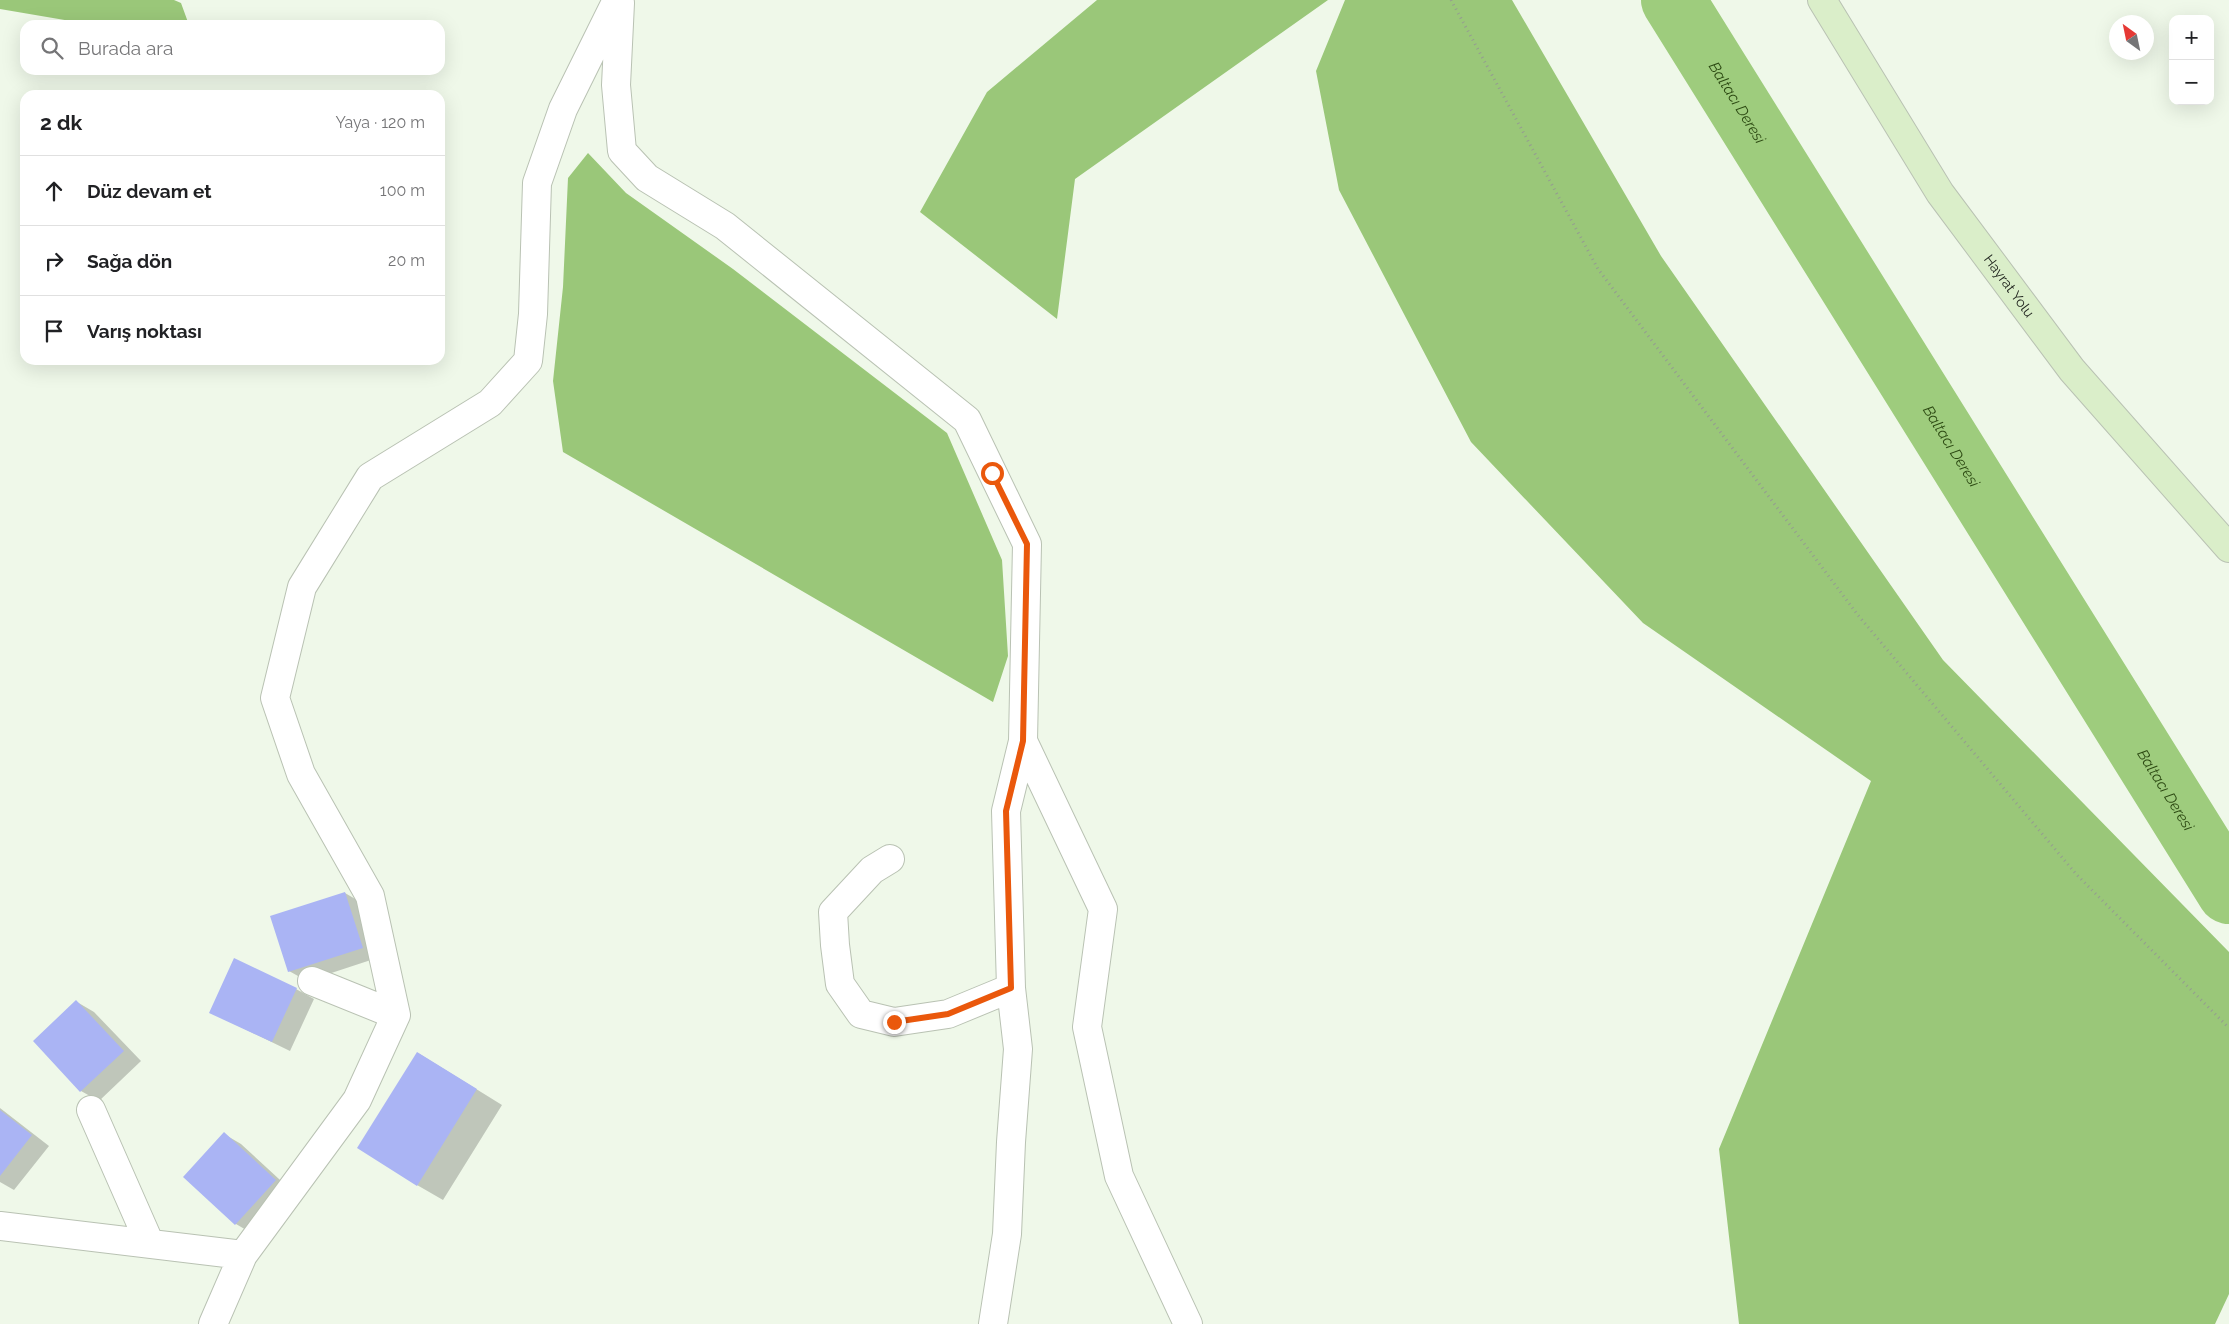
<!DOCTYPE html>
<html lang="tr">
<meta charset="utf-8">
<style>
body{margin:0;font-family:Raleway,sans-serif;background:#f2f2f2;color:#202124}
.controls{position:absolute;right:15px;top:15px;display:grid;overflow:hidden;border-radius:10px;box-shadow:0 5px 20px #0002}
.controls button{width:45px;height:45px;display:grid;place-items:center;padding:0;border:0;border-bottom:1px solid #e0e0e0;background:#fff;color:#202124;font:25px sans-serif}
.compass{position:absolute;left:2109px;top:15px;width:45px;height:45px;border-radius:50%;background:#fff;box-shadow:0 5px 20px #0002;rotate:327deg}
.stop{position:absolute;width:15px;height:15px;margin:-11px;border:4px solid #ea580c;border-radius:50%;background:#fff}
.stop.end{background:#ea580c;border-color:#fff;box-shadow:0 1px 5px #0008}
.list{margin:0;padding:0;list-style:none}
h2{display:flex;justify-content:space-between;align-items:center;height:65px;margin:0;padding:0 20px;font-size:21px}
h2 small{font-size:16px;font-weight:400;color:#757577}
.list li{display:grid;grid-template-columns:32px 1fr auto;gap:15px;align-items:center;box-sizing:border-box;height:70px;padding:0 20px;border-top:1px solid #e0e0e0}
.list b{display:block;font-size:19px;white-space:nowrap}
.list em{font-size:16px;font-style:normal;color:#757577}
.icon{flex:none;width:28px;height:28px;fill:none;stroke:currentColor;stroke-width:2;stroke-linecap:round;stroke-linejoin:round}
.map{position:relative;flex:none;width:2229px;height:1324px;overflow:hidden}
.search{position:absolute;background:#fff;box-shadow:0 5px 20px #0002;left:20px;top:20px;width:425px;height:55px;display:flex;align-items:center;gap:12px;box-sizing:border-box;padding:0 18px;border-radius:15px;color:#757577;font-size:19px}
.panel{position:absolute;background:#fff;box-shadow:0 5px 20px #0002;left:20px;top:90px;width:425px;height:275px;border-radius:15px}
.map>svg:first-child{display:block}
.forest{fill:#9ac779}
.shadow{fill:#0003}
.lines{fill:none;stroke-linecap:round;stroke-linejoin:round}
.river{stroke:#9ecc7d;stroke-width:64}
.building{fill:#aab4f4}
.minor-casing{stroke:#b9c2b3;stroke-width:30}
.secondary-casing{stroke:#b9c2b3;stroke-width:30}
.path{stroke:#959c91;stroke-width:3;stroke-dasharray:1 4;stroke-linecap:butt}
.minor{stroke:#fff;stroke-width:28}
.secondary{stroke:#daeec9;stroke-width:28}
.route{stroke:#ea580c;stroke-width:6}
.labels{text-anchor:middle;stroke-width:5;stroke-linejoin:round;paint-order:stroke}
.street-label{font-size:14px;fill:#20241e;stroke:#fff}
.water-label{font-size:15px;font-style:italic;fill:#2c4912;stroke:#fff}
</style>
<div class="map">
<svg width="2229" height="1324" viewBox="0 0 2229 1324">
<rect width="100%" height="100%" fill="#eff8e9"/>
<path class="forest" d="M0 0H174L181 3 189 25H94L0 9Z
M1097 0H1328L1075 179 1057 319 920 212 987 92Z
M1345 0H1512L1661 256 1943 660 2229 952V1294L2215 1324H1739L1719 1149 1871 781 1643 623 1471 442 1339 190 1316 71Z
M588 153 626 193 733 269 947 433 1002 560 1008 656 993 702 563 452 553 381 563 287 568 178Z"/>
<path class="shadow" d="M345 893 362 903 380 957 307 981 289 971Z
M296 989 314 999 290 1051 210 1012Z
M77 1002 94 1012 141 1061 99 1101 81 1091Z
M418 1053 502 1105 443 1200 417 1185Z
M0 1108 49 1146 14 1190 0 1182Z
M224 1134 241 1144 292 1191 253 1234 236 1224Z"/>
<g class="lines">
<path class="river" id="s1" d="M1673 0 2229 892"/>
</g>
<path class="building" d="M345 892 363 948 288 972 270 916Z
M234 958 297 988 272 1042 209 1013Z
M76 1000 124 1051 80 1092 33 1041Z
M417 1052 477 1089 417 1186 357 1148Z
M0 1110 32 1135 0 1176Z
M224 1132 276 1180 235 1225 183 1177Z"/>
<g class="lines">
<g class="minor-casing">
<path id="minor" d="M620 3 616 85 622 151 647 178 725 226 967 420 1027 544 1023 741 1006 811 1011 988 1018 1049 1011 1142 1007 1234 993 1324
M1023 741 1103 909 1087 1027 1119 1176 1188 1324
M890 859 872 870 833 912 835 945 840 984 861 1014 894 1022 948 1014 1011 988
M312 981 396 1015
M91 1110 150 1244
M0 1226 243 1255
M213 1324 243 1255 357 1100 396 1015 370 896 301 774 275 698 302 587 370 477 490 403 528 361 533 314 537 183 563 109 617 0"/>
</g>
<g class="secondary-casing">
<g id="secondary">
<path id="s2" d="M1822 0 1940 193 2072 370 2229 548"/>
</g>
</g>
<path class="path" d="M1451 0 1598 269 1857 614 2076 874 2229 1028"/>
<use href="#minor" class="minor"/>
<use href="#secondary" class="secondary"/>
</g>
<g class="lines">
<path class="route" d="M894 1022 948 1014 1011 988 1006 811 1023 741 1027 544 992 473"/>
</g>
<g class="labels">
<g class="street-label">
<text dy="5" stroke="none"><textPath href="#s2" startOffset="342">Hayrat Yolu</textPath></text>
</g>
<g class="water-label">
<text dy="5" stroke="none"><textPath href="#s1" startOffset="121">Baltacı Deresi</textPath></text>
<text dy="5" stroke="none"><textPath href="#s1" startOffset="526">Baltacı Deresi</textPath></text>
<text dy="5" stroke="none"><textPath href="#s1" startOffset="931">Baltacı Deresi</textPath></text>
</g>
</g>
</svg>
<div class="controls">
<button>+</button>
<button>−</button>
</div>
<svg class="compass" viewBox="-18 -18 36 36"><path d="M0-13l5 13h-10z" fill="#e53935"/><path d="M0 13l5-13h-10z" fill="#757577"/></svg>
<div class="stop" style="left:992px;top:473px"></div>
<div class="stop end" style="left:894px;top:1022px"></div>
<div class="search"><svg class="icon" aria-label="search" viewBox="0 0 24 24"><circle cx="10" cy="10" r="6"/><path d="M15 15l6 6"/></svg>Burada ara</div>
<section class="panel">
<h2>2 dk<small>Yaya · 120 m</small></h2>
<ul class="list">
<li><svg class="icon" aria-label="ahead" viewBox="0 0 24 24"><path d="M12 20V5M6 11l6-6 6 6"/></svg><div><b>Düz devam et</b></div><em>100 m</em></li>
<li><svg class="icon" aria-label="right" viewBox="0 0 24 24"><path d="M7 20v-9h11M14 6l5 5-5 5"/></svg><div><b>Sağa dön</b></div><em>20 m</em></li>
<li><svg class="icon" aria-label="arrive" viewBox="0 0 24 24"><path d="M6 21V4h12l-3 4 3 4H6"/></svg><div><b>Varış noktası</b></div></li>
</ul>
</section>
</div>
